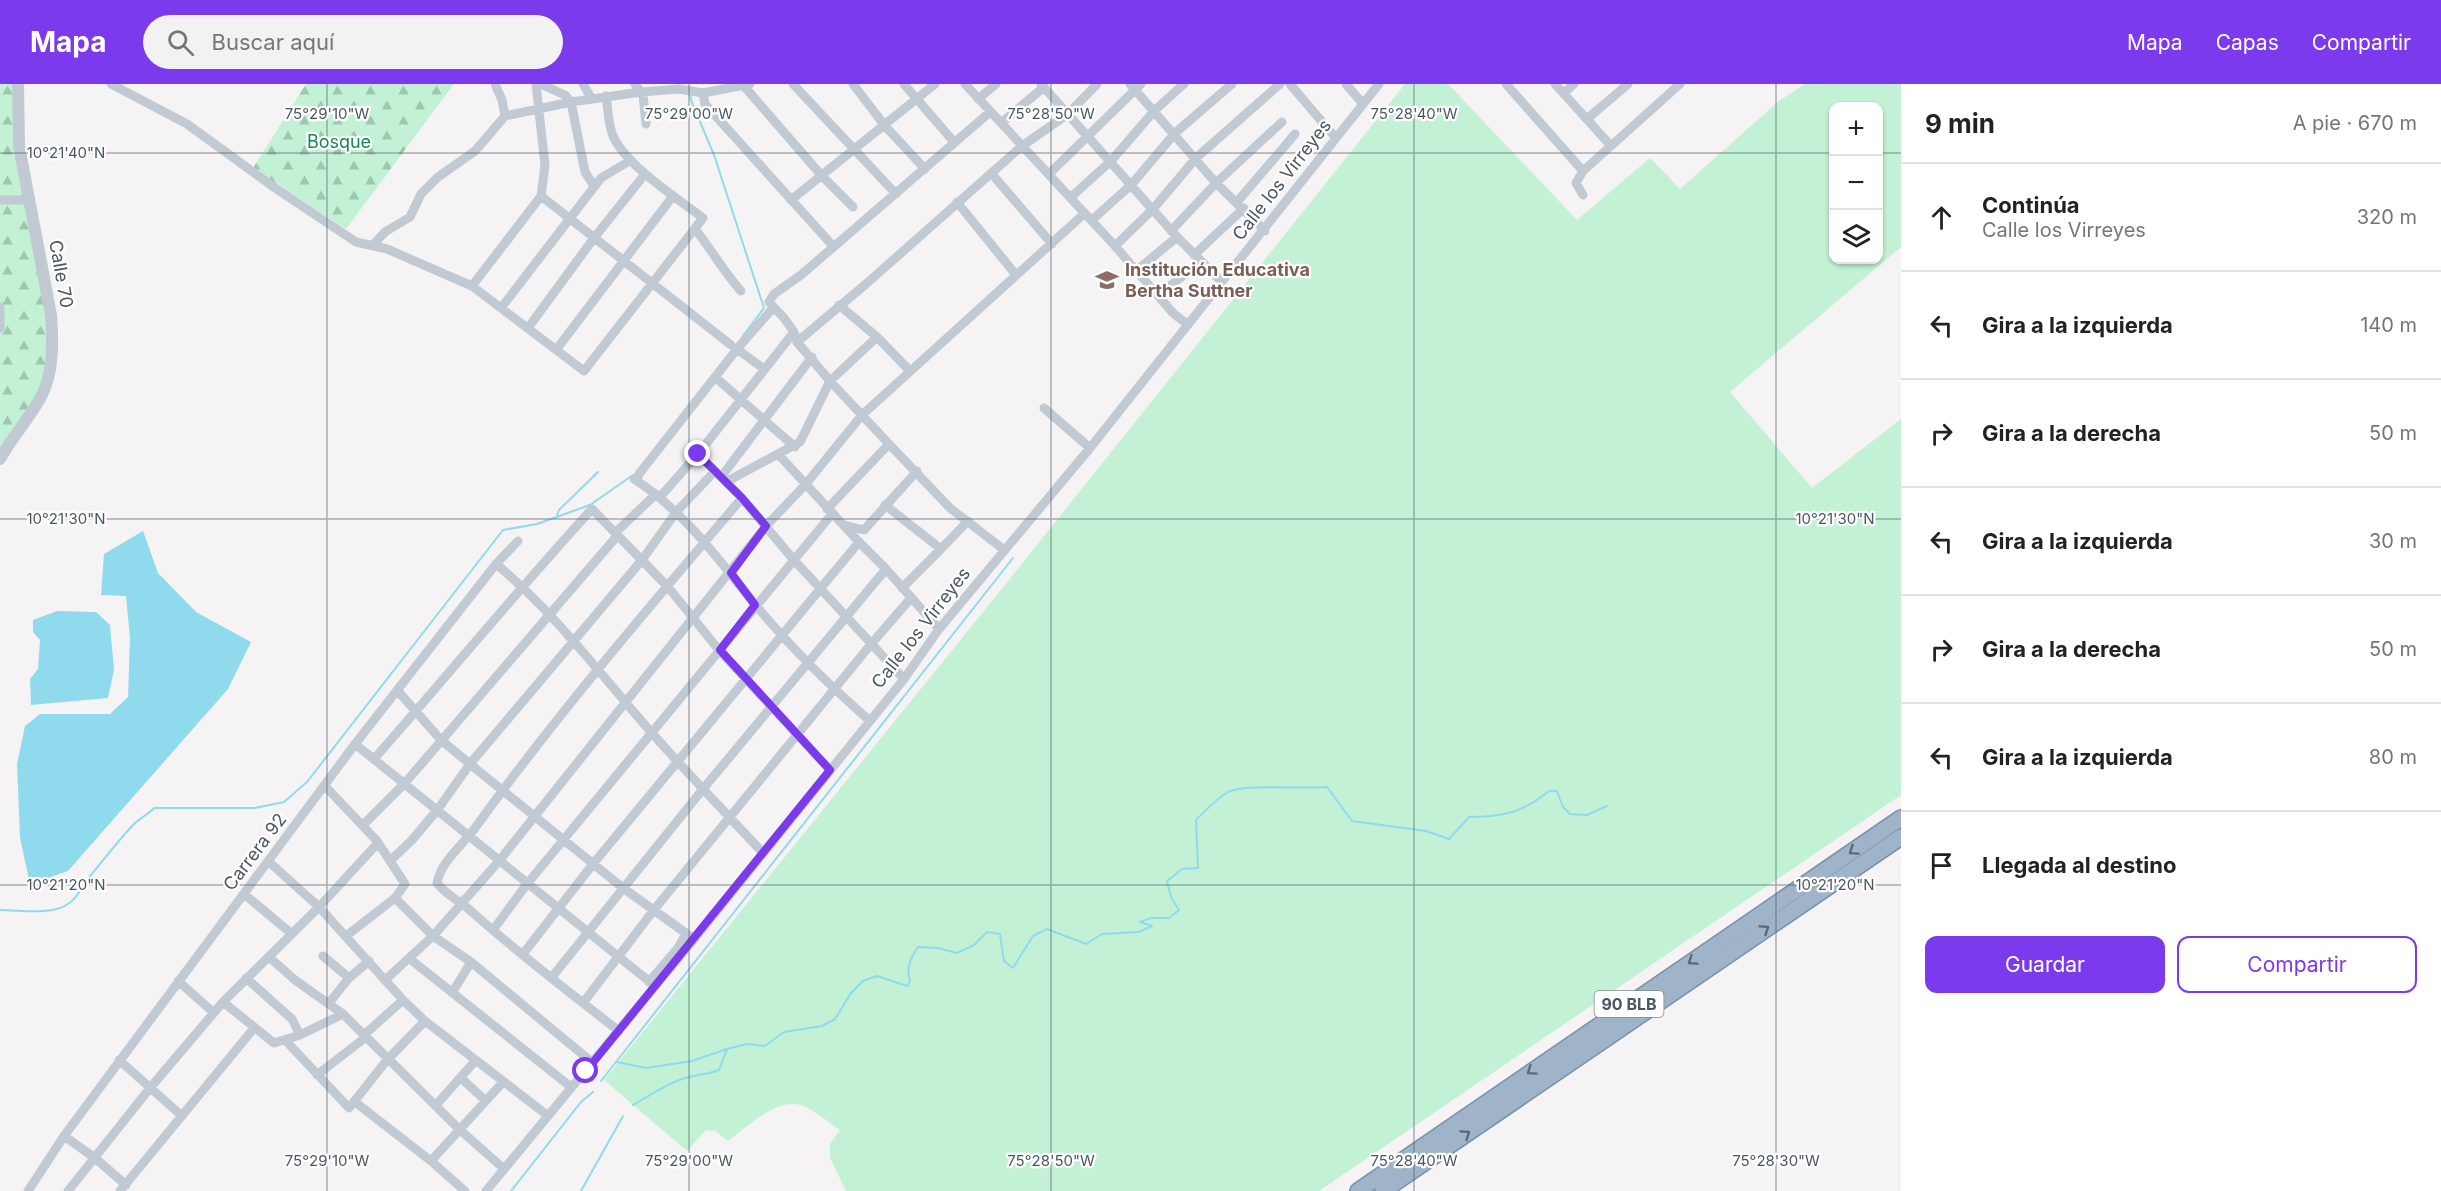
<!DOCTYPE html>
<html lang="es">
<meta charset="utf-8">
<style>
body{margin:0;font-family:Inter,sans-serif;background:#f2f2f2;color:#222}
.controls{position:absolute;right:18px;top:18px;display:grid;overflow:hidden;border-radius:12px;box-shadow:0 2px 4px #0004}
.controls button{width:54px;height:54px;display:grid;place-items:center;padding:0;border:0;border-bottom:2px solid #e0e0e0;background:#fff;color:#222;font:30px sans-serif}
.stop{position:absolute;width:18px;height:18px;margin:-14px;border:4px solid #7c3aed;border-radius:50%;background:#fff}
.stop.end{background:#7c3aed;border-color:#fff;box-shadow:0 2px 6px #0008}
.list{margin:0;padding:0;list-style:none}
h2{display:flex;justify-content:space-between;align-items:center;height:78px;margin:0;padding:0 24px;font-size:26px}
h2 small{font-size:20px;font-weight:400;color:#767676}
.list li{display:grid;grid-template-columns:39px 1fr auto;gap:18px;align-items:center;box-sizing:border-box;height:108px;padding:0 24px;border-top:2px solid #e0e0e0}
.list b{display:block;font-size:22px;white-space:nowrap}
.list p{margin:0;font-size:20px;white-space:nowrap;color:#767676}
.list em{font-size:20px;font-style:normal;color:#767676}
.actions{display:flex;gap:12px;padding:18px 24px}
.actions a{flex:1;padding:14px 0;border:2px solid #7c3aed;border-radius:12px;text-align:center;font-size:21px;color:#7c3aed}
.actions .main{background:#7c3aed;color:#fff}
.icon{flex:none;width:33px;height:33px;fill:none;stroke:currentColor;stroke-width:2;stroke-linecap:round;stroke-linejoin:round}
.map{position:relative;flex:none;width:1901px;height:1107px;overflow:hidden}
header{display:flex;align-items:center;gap:36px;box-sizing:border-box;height:84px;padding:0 30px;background:#7c3aed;color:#fff}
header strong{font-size:28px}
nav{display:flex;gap:33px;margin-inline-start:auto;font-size:21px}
.search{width:420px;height:54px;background:#f2f2f2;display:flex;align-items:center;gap:15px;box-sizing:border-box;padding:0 21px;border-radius:33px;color:#767676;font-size:22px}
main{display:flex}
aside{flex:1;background:#fff}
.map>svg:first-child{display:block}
.grass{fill:#c3f1d5;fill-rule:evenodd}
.forest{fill:url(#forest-firs)}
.water{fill:#90daee}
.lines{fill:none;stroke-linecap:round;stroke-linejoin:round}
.stream{stroke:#90daee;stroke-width:2}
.trunk-casing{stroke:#7690ad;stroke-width:18}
.minor{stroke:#c1cad2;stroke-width:9}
.tertiary{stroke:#c1cad2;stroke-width:12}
.trunk{stroke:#9fb4c9;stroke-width:15}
.oneway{stroke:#5b6976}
.route{stroke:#7c3aed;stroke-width:8}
.ticks{fill:none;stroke:#4a5661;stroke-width:1.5;stroke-opacity:0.45}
.labels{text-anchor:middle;stroke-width:4.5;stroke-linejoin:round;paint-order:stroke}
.shield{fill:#fff;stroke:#808990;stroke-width:1.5}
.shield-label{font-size:16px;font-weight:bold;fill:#4a5661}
.park-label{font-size:18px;fill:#17864f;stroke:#fff}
.street-label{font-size:18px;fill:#4a5661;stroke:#fff}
.education-label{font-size:18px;font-weight:bold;fill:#785e54;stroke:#fff;text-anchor:start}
.ticks-label{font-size:15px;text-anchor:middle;fill:#4a5661;stroke:#fff;stroke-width:4.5;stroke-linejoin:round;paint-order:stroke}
</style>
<header>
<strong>Mapa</strong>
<div class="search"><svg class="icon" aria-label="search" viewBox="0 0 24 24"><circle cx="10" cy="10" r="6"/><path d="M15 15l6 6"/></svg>Buscar aquí</div>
<nav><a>Mapa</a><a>Capas</a><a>Compartir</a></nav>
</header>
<main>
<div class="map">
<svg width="1901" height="1107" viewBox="0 0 1901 1107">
<defs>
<pattern id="forest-firs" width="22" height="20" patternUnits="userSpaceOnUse" patternTransform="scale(1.5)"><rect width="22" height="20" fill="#c3f1d5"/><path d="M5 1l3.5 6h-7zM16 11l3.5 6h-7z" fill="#a0c6b0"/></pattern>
</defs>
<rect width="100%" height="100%" fill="#f5f3f3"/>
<path class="grass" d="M1405 0H1448L1577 136 1650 74 1680 105 1779 17 1805 0H1901V163L1730 308 1812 404 1901 335V711L1319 1107H846L830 1074V1060L840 1046C830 1039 811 1024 801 1021 775 1014 746 1044 728 1057L715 1047 706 1046 687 1067 604 996 1009 496ZM1834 22H1878V176H1834Z"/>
<path class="forest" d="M0 0H15L51 258 39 312 0 370Z
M306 0H454L346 145 253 84Z"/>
<path class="water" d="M143 447 158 489 196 528 251 558 228 605 68 787 30 800 20 754 17 680 25 642 40 630H110L128 613 130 554 126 512 101 511 104 470Z
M57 527 96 528 110 541 114 586 108 614 31 621 30 595 38 585 40 556 33 548V536Z"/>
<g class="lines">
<path class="stream" d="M690 9 691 16 714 71 764 224 742 253
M556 434 559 426 598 388
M0 826C19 826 42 830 60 824 77 818 81 803 91 791 105 774 118 757 133 741 138 735 148 731 154 724H255L284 718 307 698 503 446 537 440 590 421 633 391
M617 978 646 984 692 977 727 965
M601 997 1013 474
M633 1021C651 1011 670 997 690 993 700 990 709 990 719 986L727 965 747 960 765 962 784 948 822 942 835 935 851 909 863 897 877 892 907 902 910 897C906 883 910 875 918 863L938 864 957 869 974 861 987 848 1000 850 1004 877 1013 884 1033 852 1047 845 1086 860 1102 850 1139 848 1152 842 1140 838 1151 834H1169L1179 826 1171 813 1167 797 1182 785 1198 784 1196 736C1205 727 1216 715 1228 708 1246 700 1304 705 1327 703L1352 737 1426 747 1449 755 1469 733C1502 733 1522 729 1549 707H1557L1563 723 1570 730 1587 731 1607 722
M511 1107 581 1018 593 1008
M581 1107 623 1032"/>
<g class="trunk-casing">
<path id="trunk" d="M1358 1107 1901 734
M1383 1107 1901 753"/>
</g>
<path class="minor" d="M111 0 187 40 275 104 356 158 387 165 472 202 584 287 703 134C678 115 622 79 612 49 608 38 608 24 606 12
M495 0 502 16 505 32
M540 0 565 11 571 18 585 88 594 102
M583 0 592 15
M635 0 643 11 646 40
M793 0 896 110
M853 0 885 42 925 85
M904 0 954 58
M965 0 1115 162 1173 229 1188 241
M1041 0 1177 153 1222 198
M1130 0 1216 99 1265 147
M1290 0 1335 53
M1346 0 1363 20
M1506 0 1583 87
M1555 0 1611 62
M744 2 822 92 853 123
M703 9 705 20 833 162
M1564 9 1574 0
M978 15 996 0
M990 28 801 191 774 210 769 218 784 234 794 248 797 258 830 297 889 360 950 424 1003 465
M1587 35 1628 0
M1001 39 1044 3
M991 89 1052 160
M1049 90 1141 0
M1583 111 1576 99 1583 87 1680 0
M541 112 731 261
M1071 113 1111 77 1155 26 1184 0
M0 116H29
M791 116 935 0
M957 118 1016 191
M1237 118 1295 50
M1092 136 1132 100 1175 49 1232 0
M695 145C711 165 724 188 741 207
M1171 147 1216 99 1282 38
M373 161 385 148 410 133 421 110 438 93 475 67 505 32 571 18 641 8 679 5 703 9 750 0
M1115 162 1153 125 1196 74 1280 0
M1194 171 1244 124
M1136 187 1177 153
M472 202 541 112 545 81 536 0
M1158 211 1201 178
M839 221 877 253 909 286
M0 223V244
M501 224 601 94 631 76
M528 244 594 154 645 90
M797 258 866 200 1022 62 1068 30 1097 0
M737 265 764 285
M556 266 673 112
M715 293 795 363
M1044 324 1090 364
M698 370 742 414 793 475 904 595
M778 370 859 458 886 485 939 545
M721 393 812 273
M634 395C684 427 717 474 754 519 789 562 829 601 870 637
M637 396 639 390 737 265 773 224
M726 398 800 358 830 297 877 253
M660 413 698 370 794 248
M885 421 941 465 968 437
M827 425 889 360
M844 441 864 446 917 387
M615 449 656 410
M496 480C555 529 601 591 651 648 687 689 726 729 763 769
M902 504 941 465
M397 606 441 656 470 680 623 804 694 855
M355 660 655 902
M374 675C447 592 517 507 592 425L668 503 719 566 830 686
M325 702 377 757 405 800 395 814 346 852
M363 741 405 699 617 452
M268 777 319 823 403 916 425 937 547 1031
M390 777 412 756 438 725 470 680 642 476 677 427 715 387
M244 810 292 850
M395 814 433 852 471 878 593 979
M493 846 527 800 832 430
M523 870 593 780 859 458
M323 872 349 894
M269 873 295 896 343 930 459 1045 503 1084
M410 875 571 1003
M552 893 703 705 886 485
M246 894 292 935 300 951
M385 896 433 852 499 777 766 442 805 401 862 331 1085 129
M178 897 214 929
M649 898 678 864 686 850
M452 909 471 878
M223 918 274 959 300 951 343 930
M329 919 349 894 369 877
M583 919 653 827 872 559 911 514
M619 947C569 908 519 870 472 828 460 817 447 812 437 799 441 777 462 762 475 744 558 629 651 521 742 414
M364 951 403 916
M286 957 349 1024 387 976 425 937
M119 976 182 1032
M317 991 366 953
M461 994 486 1017
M355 1018 431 1077 465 1107
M436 1021 476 976
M64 1052 95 1074 126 1101
M431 1077 503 998
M28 1107 64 1052 355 660 496 480 518 457
M68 1107 150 1004 223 918 319 823 377 760
M120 1107 254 944
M486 1107 694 855 904 595 939 545 1090 364 1379 0"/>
<path class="tertiary" d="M0 375C12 353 29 335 41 313 54 288 53 258 51 231L19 62 18 0"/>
<use href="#trunk" class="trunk"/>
</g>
<defs><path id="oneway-chevron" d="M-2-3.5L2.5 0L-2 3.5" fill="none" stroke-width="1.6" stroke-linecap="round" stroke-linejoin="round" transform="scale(1.5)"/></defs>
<g class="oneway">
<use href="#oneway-chevron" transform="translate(1853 767) rotate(146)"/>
<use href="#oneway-chevron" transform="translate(1765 845) rotate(-34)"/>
<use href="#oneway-chevron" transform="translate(1692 877) rotate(146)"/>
<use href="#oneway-chevron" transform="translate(1531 987) rotate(145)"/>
<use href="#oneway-chevron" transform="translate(1466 1050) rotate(-34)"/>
</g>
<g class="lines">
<path class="route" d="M586 987 830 686 720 566 755 521 731 489 766 442 742 414 698 370"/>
</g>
<path class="ticks" d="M327 0V1107M689 0V1107M1051 0V1107M1414 0V1107M1776 0V1107M0 69H1834M1878 69H1901M0 435H1901M0 801H1901"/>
<defs>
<g id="school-bare" transform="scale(1.8)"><path d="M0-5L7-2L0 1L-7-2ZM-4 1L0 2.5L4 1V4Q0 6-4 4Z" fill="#8d6e63" stroke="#fff" stroke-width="2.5" paint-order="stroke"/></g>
</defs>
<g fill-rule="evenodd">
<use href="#school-bare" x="1107" y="196"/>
</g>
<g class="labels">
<rect class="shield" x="1594.5" y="907" width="69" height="26" rx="4.5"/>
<g class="shield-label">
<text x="1629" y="926">90 BLB</text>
</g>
<g class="park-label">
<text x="339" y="64">Bosque</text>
</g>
<g class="street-label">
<text transform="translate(1282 96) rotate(-52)" y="6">Calle los Virreyes</text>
<text transform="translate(61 190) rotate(80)" y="6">Calle 70</text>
<text transform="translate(921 544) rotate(-52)" y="6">Calle los Virreyes</text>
<text transform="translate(255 768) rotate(-53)" y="6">Carrera 92</text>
</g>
<g class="education-label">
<text x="1125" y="192">Institución Educativa<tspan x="1125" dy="21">Bertha Suttner</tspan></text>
</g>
</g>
<g class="ticks-label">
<text x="327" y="35">75°29'10"W</text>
<text x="689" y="35">75°29'00"W</text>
<text x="1051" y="35">75°28'50"W</text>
<text x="1414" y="35">75°28'40"W</text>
<text x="66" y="74">10°21'40"N</text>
<text x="66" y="440">10°21'30"N</text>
<text x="1835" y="440">10°21'30"N</text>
<text x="66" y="806">10°21'20"N</text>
<text x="1835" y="806">10°21'20"N</text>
<text x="327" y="1082">75°29'10"W</text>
<text x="689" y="1082">75°29'00"W</text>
<text x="1051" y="1082">75°28'50"W</text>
<text x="1414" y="1082">75°28'40"W</text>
<text x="1776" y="1082">75°28'30"W</text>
</g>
</svg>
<div class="controls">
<button>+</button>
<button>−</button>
<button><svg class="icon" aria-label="layers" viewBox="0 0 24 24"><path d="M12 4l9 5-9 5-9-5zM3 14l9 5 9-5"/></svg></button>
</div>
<div class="stop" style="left:586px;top:987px"></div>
<div class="stop end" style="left:698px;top:370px"></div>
</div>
<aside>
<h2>9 min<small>A pie · 670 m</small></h2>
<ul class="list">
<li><svg class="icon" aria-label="ahead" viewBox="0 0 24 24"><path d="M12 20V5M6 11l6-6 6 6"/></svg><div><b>Continúa</b><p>Calle los Virreyes</p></div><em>320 m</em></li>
<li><svg class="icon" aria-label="left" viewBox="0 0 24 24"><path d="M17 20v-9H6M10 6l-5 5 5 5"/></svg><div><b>Gira a la izquierda</b></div><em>140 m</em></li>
<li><svg class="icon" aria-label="right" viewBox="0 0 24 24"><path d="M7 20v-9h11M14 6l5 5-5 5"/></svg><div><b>Gira a la derecha</b></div><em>50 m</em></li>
<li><svg class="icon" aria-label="left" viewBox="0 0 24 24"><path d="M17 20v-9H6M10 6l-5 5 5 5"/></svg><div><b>Gira a la izquierda</b></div><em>30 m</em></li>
<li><svg class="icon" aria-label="right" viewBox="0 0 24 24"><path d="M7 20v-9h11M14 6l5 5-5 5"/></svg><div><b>Gira a la derecha</b></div><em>50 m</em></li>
<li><svg class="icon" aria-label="left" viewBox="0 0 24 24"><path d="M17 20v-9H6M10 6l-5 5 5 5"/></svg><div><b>Gira a la izquierda</b></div><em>80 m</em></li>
<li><svg class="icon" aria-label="arrive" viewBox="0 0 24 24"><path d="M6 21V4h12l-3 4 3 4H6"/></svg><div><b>Llegada al destino</b></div></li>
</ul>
<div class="actions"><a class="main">Guardar</a><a>Compartir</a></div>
</aside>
</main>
